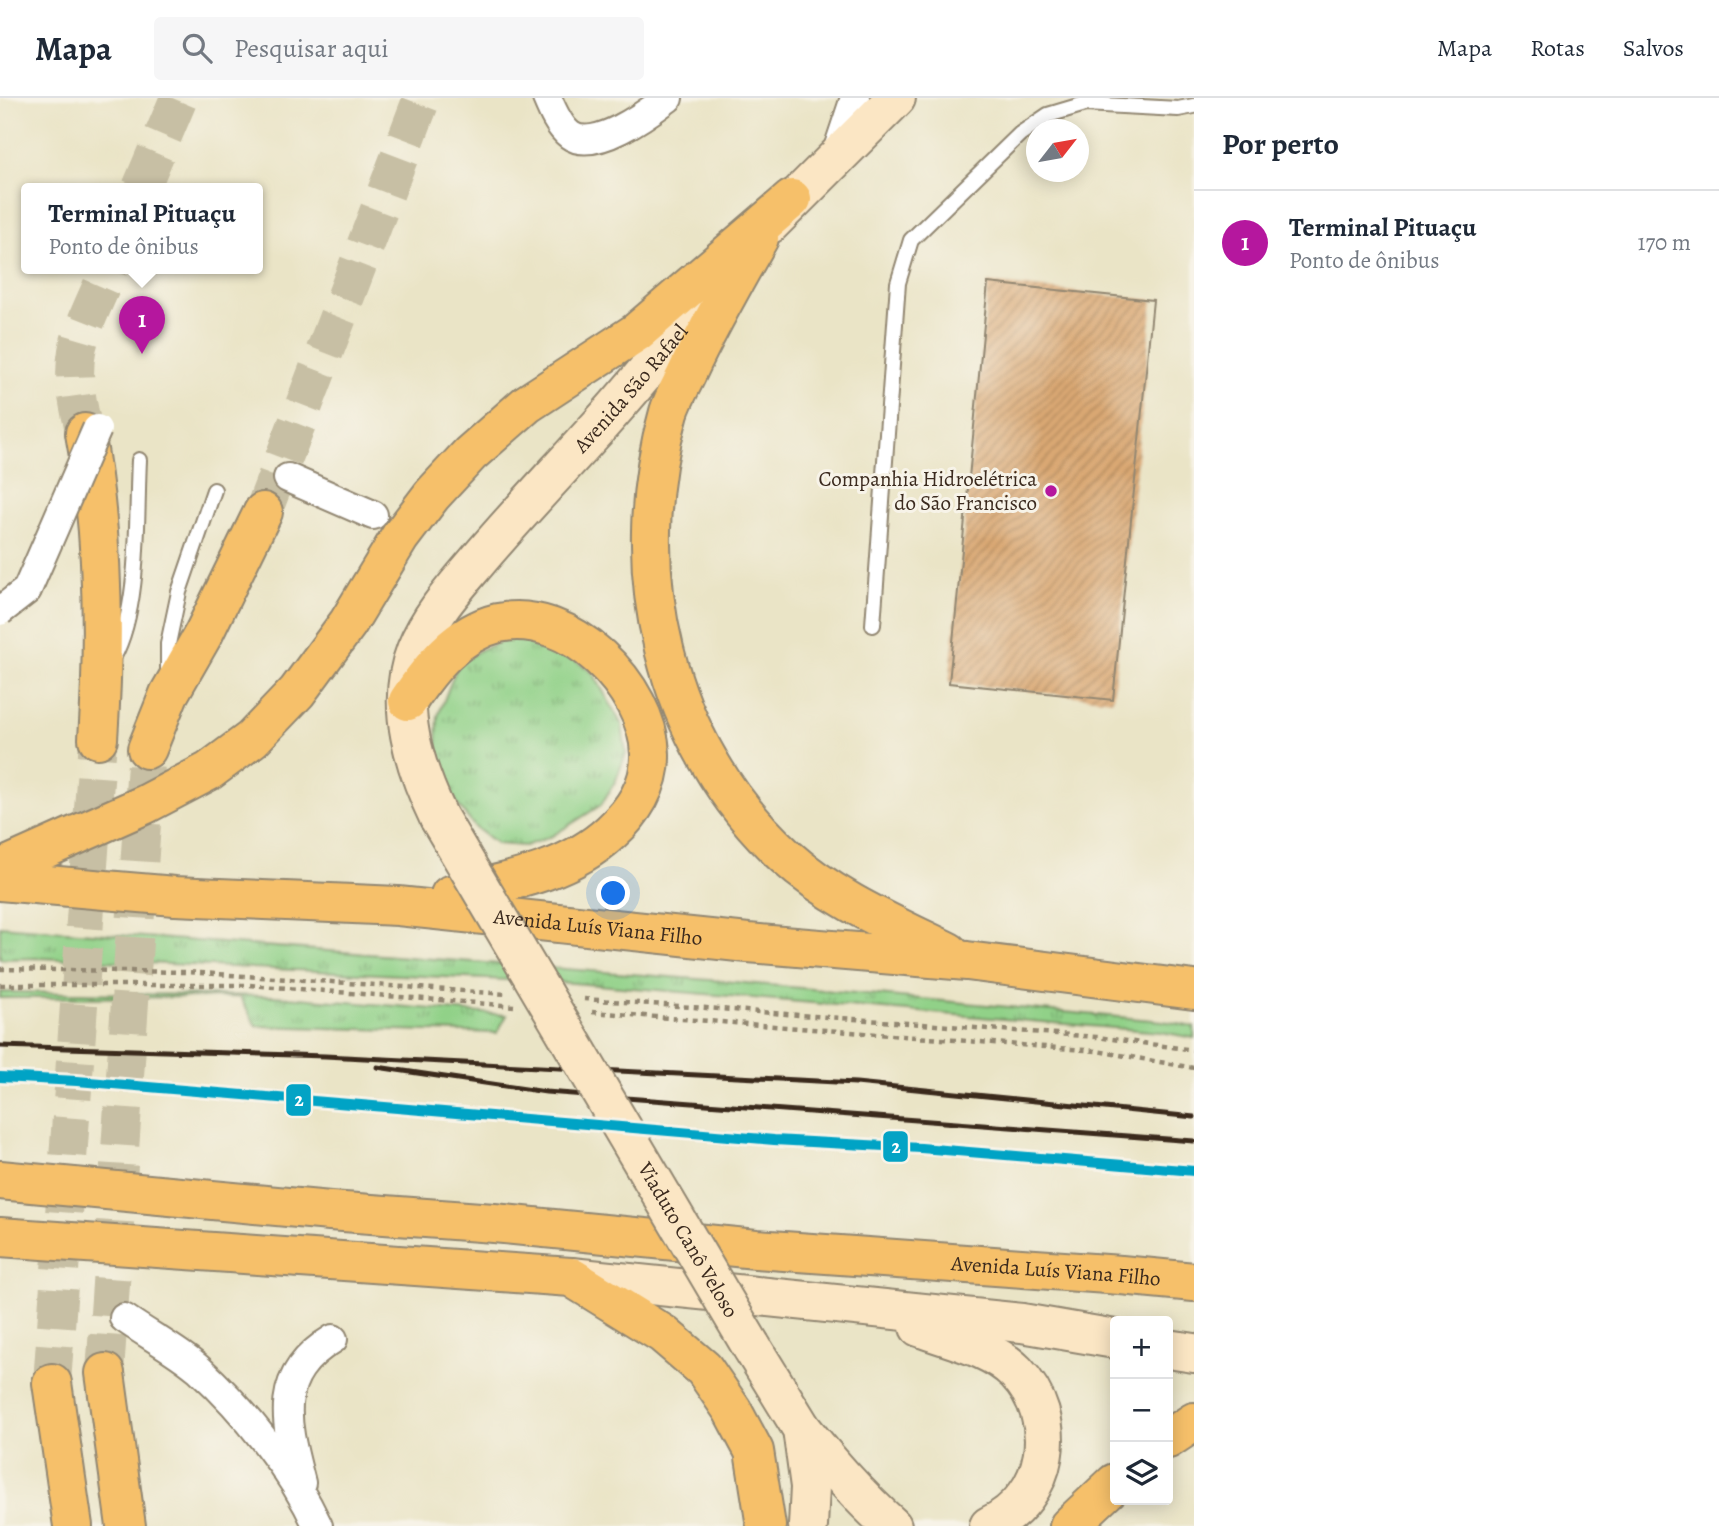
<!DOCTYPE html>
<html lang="pt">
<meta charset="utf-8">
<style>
body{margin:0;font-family:Alegreya,serif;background:#f6f6f7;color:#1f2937}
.controls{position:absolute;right:21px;bottom:21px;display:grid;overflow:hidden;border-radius:7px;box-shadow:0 4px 18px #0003}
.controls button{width:63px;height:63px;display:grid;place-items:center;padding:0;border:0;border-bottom:2px solid #e0e1e3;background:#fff;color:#1f2937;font:35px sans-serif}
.compass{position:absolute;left:1026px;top:21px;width:63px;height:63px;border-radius:50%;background:#fff;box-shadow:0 4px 18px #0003;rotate:59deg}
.you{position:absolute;left:614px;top:796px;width:24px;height:24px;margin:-18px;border:5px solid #fff;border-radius:50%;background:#1a73e8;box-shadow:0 0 0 10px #1a73e833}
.badge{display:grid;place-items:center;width:46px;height:46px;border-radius:50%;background:#b5179e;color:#fff;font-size:23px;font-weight:700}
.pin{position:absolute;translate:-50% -58px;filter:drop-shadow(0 2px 4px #0008)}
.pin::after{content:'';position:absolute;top:37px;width:24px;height:21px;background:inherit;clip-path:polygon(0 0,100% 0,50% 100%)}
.popup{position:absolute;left:21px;top:85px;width:242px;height:91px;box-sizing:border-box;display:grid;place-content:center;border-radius:7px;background:#fff;filter:drop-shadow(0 2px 5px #0005);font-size:23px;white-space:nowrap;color:#747a83}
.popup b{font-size:26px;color:#1f2937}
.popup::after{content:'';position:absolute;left:50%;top:100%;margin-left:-14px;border:14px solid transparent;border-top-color:#fff}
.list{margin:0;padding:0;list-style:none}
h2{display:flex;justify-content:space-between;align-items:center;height:91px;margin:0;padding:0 28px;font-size:30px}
h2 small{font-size:23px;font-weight:400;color:#747a83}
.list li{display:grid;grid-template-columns:46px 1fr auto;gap:21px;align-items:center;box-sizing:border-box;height:105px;padding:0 28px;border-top:2px solid #e0e1e3}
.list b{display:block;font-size:26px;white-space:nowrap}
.list p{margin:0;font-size:23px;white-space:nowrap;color:#747a83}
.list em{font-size:23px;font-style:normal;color:#747a83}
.icon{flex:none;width:38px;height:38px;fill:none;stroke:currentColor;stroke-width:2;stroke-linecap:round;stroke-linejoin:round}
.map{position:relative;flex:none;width:1194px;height:1428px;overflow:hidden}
header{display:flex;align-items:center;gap:42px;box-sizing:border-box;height:98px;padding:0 35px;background:#fff;border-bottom:2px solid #e0e1e3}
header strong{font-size:33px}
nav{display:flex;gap:38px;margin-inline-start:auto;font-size:24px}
.search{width:490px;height:63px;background:#f6f6f7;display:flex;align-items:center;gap:18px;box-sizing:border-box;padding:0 24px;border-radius:7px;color:#747a83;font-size:26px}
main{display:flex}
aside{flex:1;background:#fff}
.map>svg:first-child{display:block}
.grass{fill:url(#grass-tufts);stroke:#667e53;stroke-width:2}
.building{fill:url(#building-hatch)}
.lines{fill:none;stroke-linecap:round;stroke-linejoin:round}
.primary-tunnel{stroke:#c7bfa4;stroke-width:38;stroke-dasharray:38 19;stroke-linecap:butt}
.lane-casing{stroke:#928772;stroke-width:18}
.street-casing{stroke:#928772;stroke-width:32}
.secondary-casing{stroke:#928772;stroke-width:42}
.primary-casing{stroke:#928772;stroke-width:42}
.highway-casing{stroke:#928772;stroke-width:42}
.path{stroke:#928772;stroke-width:4.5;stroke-dasharray:5 5;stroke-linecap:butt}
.lane{stroke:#fff;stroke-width:14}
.street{stroke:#fff;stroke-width:28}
.secondary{stroke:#fbe6c4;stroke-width:38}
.primary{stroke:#f6c06b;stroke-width:38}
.highway{stroke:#f6c06b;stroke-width:38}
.rail{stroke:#3b2a1e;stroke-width:5}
.street-bridge-casing{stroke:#928772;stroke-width:32;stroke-linecap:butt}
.secondary-bridge-casing{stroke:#928772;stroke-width:42;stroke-linecap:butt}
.street-bridge{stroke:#fff;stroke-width:28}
.secondary-bridge{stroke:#fbe6c4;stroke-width:38}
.metro-1-casing{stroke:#f7f3e8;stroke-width:16}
.metro-1{stroke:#03a3c5;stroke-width:10}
.poi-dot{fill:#b5179e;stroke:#f7f3e8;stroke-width:2.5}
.labels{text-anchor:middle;stroke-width:6;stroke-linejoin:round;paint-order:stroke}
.street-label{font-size:21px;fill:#3b2a1e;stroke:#f7f3e8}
.poi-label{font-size:21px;fill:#3b2a1e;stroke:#f7f3e8;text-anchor:end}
.line-badge{stroke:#f7f3e8;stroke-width:2.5}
.badge-label{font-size:19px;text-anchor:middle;font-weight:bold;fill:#fff}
</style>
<header>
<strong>Mapa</strong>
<div class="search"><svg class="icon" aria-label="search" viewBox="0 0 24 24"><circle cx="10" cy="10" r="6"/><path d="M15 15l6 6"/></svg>Pesquisar aqui</div>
<nav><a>Mapa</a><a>Rotas</a><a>Salvos</a></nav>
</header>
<main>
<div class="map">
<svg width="1194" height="1428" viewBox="0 0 1194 1428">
<defs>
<pattern id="grass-tufts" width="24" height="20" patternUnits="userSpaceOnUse" patternTransform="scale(1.75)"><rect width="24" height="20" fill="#91d188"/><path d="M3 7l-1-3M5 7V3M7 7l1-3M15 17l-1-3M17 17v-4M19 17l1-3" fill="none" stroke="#78aa6f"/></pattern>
<pattern id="building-hatch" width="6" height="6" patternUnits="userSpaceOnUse" patternTransform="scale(1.75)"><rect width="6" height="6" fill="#daa873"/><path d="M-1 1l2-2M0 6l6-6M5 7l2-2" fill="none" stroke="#b2895e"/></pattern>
</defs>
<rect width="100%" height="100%" fill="#f7f3e8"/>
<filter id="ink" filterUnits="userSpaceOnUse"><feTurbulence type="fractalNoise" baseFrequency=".0143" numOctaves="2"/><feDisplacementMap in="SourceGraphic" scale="14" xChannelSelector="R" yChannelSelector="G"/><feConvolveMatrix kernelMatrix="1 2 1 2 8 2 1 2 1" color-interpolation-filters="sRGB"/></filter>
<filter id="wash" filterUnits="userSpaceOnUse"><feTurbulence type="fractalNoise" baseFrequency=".00686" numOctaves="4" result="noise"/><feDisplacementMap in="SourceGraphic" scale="28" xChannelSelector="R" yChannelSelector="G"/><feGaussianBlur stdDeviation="1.57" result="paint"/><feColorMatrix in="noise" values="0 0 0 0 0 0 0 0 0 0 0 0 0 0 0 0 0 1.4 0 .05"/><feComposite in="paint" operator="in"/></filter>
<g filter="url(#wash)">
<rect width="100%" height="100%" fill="#eae4c6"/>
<path class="grass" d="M509 541 546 542 593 575 622 627 626 655 616 682 601 707 552 738 525 748 497 746 475 729 457 706 439 674 437 646 438 618 458 566 482 551Z
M0 828 723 883 1163 923 1194 929V940L1161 934 573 885 40 860 0 861Z
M0 894 274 898 507 917 497 935 256 928 240 899 0 900Z"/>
<g id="blocks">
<path class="building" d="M988 185 1153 202 1113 602 949 585Z"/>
</g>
</g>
<g filter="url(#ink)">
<use href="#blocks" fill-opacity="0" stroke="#928772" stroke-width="2"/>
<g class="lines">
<path class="primary-tunnel" d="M141 90 179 0
M85 335C78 309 72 280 77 253 81 229 100 194 109 170
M263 414 422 0
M105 1275 147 651
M52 1285 98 641"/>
<g class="lane-casing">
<path id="lane" d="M873 527 898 185 911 142 1020 36 1048 17 1085 6 1178 11 1194 8
M113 560C141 510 136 419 139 362
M168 577V546L179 494 214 392"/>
</g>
<g class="street-casing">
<path id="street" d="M547 0C552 12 559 29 570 37 594 55 648 15 668 0
M836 57 855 0
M288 380 373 417
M124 1220C148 1237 177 1252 199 1271 245 1313 292 1372 318 1428
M301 1385C286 1326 271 1278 333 1241"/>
</g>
<g class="secondary-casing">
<g id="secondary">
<path d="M770 126 896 0"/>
<path id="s1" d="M439 720C415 670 394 608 416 552 429 519 454 491 476 465 513 421 552 380 590 338 639 285 684 227 731 172"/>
<path d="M571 1179 1022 1225 1115 1241"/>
<path d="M919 1229C951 1241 991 1249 1016 1274 1062 1322 1050 1399 989 1428"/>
<path d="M751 1248 802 1331 810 1389 808 1428"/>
<path d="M1168 1251 1194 1255"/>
<path d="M803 1332C831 1366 859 1399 892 1428"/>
</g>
</g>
<g class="primary-casing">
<path id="primary" d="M85 335C104 436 105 539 98 641
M147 651 169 596 204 535 263 414
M0 1139 571 1179 663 1236 704 1271 732 1312 754 1353 766 1428
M105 1275 126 1428
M52 1285 73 1428
M1168 1341 1194 1324
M1069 1428 1115 1385"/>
</g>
<g class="highway-casing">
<g id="highway">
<path d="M759 140C734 184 708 229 687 275 681 288 673 301 669 314 624 470 663 646 785 758 831 800 894 827 949 854"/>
<path d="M408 603C430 570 457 535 498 525 569 509 648 589 650 656 651 687 633 714 611 734 567 775 506 784 450 797"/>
<path d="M0 771 146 706 209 673 252 641 297 594 348 525 400 439 432 397 470 356 527 306 637 234 792 101"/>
<path id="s2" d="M0 783 175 798 398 808 748 845 967 863 1194 892"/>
<path id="s3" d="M0 1082 330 1113 494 1125 756 1151 1121 1177 1194 1184"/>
</g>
</g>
<path class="path" d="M0 871 187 874 506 896
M0 887H249L514 908
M584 901 1097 939 1194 952
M592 914 1097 953 1194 970"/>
<use href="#lane" class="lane"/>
<use href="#street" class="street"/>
<use href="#secondary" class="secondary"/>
<use href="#primary" class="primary"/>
<use href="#highway" class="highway"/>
<path class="rail" d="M0 948 325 958 856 985 1194 1019
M377 969 546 994 1194 1043"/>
<g class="street-bridge-casing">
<path id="street-bridge" d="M0 513 27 492 97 331"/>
</g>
<g class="secondary-bridge-casing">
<g id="secondary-bridge">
<path id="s4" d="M439 720 751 1248"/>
</g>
</g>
<use href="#street-bridge" class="street-bridge"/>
<use href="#secondary-bridge" class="secondary-bridge"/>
<g class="metro-1-casing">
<path id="metro-1" d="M0 979 77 983 774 1042 921 1050 1194 1073"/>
</g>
<use href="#metro-1" class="metro-1"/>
</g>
</g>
<circle class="poi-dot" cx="1051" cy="393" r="7"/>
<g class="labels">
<g class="street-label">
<text dy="7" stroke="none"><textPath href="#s1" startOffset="514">Avenida São Rafael</textPath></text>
<text dy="7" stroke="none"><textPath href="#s2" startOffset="600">Avenida Luís Viana Filho</textPath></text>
<text dy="7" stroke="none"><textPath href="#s4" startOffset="490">Viaduto Canô Veloso</textPath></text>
<text dy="7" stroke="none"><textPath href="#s3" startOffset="1060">Avenida Luís Viana Filho</textPath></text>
</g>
<g class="poi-label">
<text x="1037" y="388">Companhia Hidroelétrica<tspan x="1037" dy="24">do São Francisco</tspan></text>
</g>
</g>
<g class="line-badge">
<rect x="285" y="985" width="27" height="34" rx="7" fill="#03a3c5"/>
<rect x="882" y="1032" width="27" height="33" rx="7" fill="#03a3c5"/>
</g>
<g class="badge-label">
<text x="299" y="1008">2</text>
<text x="896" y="1055">2</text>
</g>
</svg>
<div class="controls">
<button>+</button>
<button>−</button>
<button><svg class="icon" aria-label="layers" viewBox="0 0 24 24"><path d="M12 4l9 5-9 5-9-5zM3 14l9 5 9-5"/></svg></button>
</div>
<svg class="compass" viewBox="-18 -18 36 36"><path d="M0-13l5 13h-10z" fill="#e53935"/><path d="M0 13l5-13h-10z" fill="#747a83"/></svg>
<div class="you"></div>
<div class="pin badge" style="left:142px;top:256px">1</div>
<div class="popup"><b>Terminal Pituaçu</b>Ponto de ônibus</div>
</div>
<aside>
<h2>Por perto<small></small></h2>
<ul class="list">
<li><span class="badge">1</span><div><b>Terminal Pituaçu</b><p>Ponto de ônibus</p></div><em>170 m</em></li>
</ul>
</aside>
</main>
